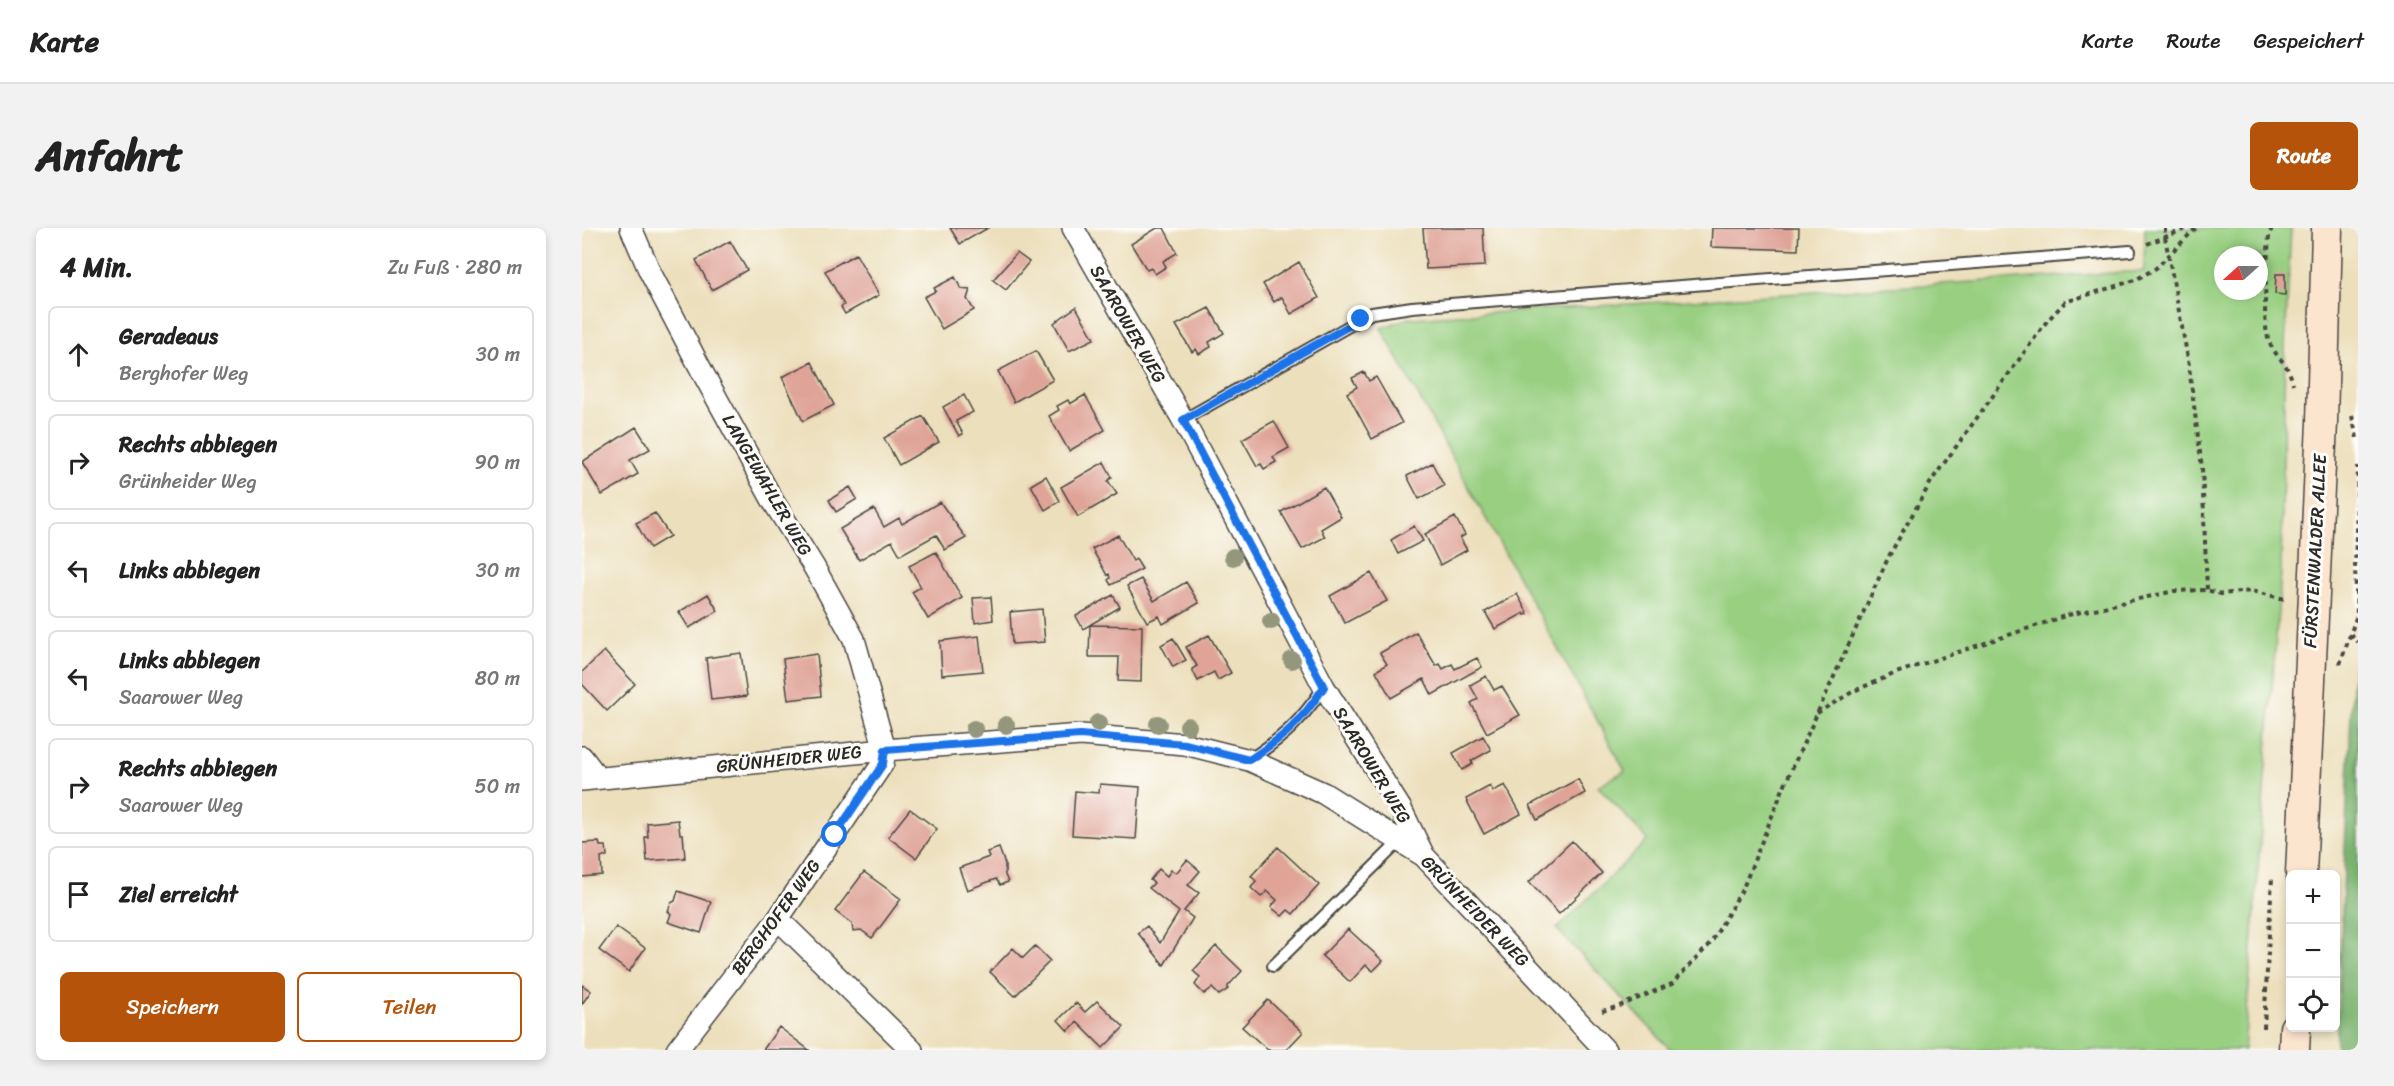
<!DOCTYPE html>
<html lang="de">
<meta charset="utf-8">
<style>
body{margin:0;font-family:Sriracha,sans-serif;background:#f2f2f2;color:#222}
.controls{position:absolute;right:18px;bottom:18px;display:grid;overflow:hidden;border-radius:9px;box-shadow:0 3px 9px #0003}
.controls button{width:54px;height:54px;display:grid;place-items:center;padding:0;border:0;border-bottom:2px solid #e0e0e0;background:#fff;color:#222;font:30px sans-serif}
.compass{position:absolute;left:1632px;top:18px;width:54px;height:54px;border-radius:50%;background:#fff;box-shadow:0 3px 9px #0003;rotate:249deg}
.stop{position:absolute;width:18px;height:18px;margin:-14px;border:4px solid #1a73e8;border-radius:50%;background:#fff}
.stop.end{background:#1a73e8;border-color:#fff;box-shadow:0 2px 6px #0008}
.list{margin:0;padding:0;list-style:none}
h2{display:flex;justify-content:space-between;align-items:center;height:78px;margin:0;padding:0 24px;font-size:26px}
h2 small{font-size:20px;font-weight:400;color:#767676}
.list li{display:grid;grid-template-columns:39px 1fr auto;gap:18px;align-items:center;box-sizing:border-box;height:96px;margin:0 12px 12px;padding:0 12px;border:2px solid #e0e0e0;border-radius:9px}
.list b{display:block;font-size:22px;white-space:nowrap}
.list p{margin:0;font-size:20px;white-space:nowrap;color:#767676}
.list em{font-size:20px;font-style:normal;color:#767676}
.actions{display:flex;gap:12px;padding:18px 24px}
.actions a{flex:1;padding:14px 0;border:2px solid #b45309;border-radius:9px;text-align:center;font-size:21px;color:#b45309}
.actions .main{background:#b45309;color:#fff}
.icon{flex:none;width:33px;height:33px;fill:none;stroke:currentColor;stroke-width:2;stroke-linecap:round;stroke-linejoin:round}
.map{position:relative;flex:none;width:1776px;height:822px;overflow:hidden;border-radius:9px}
header{display:flex;align-items:center;gap:36px;box-sizing:border-box;height:84px;padding:0 30px;background:#fff;border-bottom:2px solid #e0e0e0}
header strong{font-size:28px}
nav{display:flex;gap:33px;margin-inline-start:auto;font-size:21px}
.intro{display:flex;align-items:center;justify-content:space-between;box-sizing:border-box;height:144px;padding:0 36px}
h1{margin:0;font-size:42px}
.button{padding:15px 27px;border-radius:9px;background:#b45309;color:#fff;font-size:21px;font-weight:700}
main{display:flex;gap:36px;padding:0 36px}
aside{flex:1;background:#fff;border-radius:9px;box-shadow:0 3px 9px #0003}
.map>svg:first-child{display:block}
.green{fill:#98cf81;stroke:#627d56;stroke-width:1.5;fill-rule:evenodd}
.forest{fill:#7ab26f;stroke:#526e4d;stroke-width:1.5}
.building{fill:#dfa397}
.lines{fill:none;stroke-linecap:round;stroke-linejoin:round}
.service-casing{stroke:#484641;stroke-width:14}
.minor-casing{stroke:#484641;stroke-width:24}
.secondary-casing{stroke:#484641;stroke-width:33}
.path{stroke:#484641;stroke-width:4;stroke-dasharray:4.5 4.5;stroke-linecap:butt}
.service{stroke:#fff;stroke-width:10}
.minor{stroke:#fff;stroke-width:21}
.secondary{stroke:#fce5cf;stroke-width:30}
.tree{fill:#94977b}
.route{stroke:#1a73e8;stroke-width:8}
.labels{text-anchor:middle;stroke-width:6;stroke-linejoin:round;paint-order:stroke}
.street-label{font-size:18px;fill:#2b2b2b;stroke:#fdfcf7}
</style>
<header>
<strong>Karte</strong>
<nav><a>Karte</a><a>Route</a><a>Gespeichert</a></nav>
</header>
<div class="intro"><h1>Anfahrt</h1><a class="button">Route</a></div>
<main>
<aside>
<h2>4 Min.<small>Zu Fuß · 280 m</small></h2>
<ul class="list">
<li><svg class="icon" aria-label="ahead" viewBox="0 0 24 24"><path d="M12 20V5M6 11l6-6 6 6"/></svg><div><b>Geradeaus</b><p>Berghofer Weg</p></div><em>30 m</em></li>
<li><svg class="icon" aria-label="right" viewBox="0 0 24 24"><path d="M7 20v-9h11M14 6l5 5-5 5"/></svg><div><b>Rechts abbiegen</b><p>Grünheider Weg</p></div><em>90 m</em></li>
<li><svg class="icon" aria-label="left" viewBox="0 0 24 24"><path d="M17 20v-9H6M10 6l-5 5 5 5"/></svg><div><b>Links abbiegen</b></div><em>30 m</em></li>
<li><svg class="icon" aria-label="left" viewBox="0 0 24 24"><path d="M17 20v-9H6M10 6l-5 5 5 5"/></svg><div><b>Links abbiegen</b><p>Saarower Weg</p></div><em>80 m</em></li>
<li><svg class="icon" aria-label="right" viewBox="0 0 24 24"><path d="M7 20v-9h11M14 6l5 5-5 5"/></svg><div><b>Rechts abbiegen</b><p>Saarower Weg</p></div><em>50 m</em></li>
<li><svg class="icon" aria-label="arrive" viewBox="0 0 24 24"><path d="M6 21V4h12l-3 4 3 4H6"/></svg><div><b>Ziel erreicht</b></div></li>
</ul>
<div class="actions"><a class="main">Speichern</a><a>Teilen</a></div>
</aside>
<div class="map">
<svg width="1776" height="822" viewBox="0 0 1776 822">
<rect width="100%" height="100%" fill="#fdfcf7"/>
<filter id="ink" filterUnits="userSpaceOnUse"><feTurbulence type="fractalNoise" baseFrequency=".0167" numOctaves="2"/><feDisplacementMap in="SourceGraphic" scale="12" xChannelSelector="R" yChannelSelector="G"/><feConvolveMatrix kernelMatrix="1 2 1 2 8 2 1 2 1" color-interpolation-filters="sRGB"/></filter>
<filter id="wash" filterUnits="userSpaceOnUse"><feTurbulence type="fractalNoise" baseFrequency=".008" numOctaves="4" result="noise"/><feDisplacementMap in="SourceGraphic" scale="24" xChannelSelector="R" yChannelSelector="G"/><feGaussianBlur stdDeviation="1.35" result="paint"/><feColorMatrix in="noise" values="0 0 0 0 0 0 0 0 0 0 0 0 0 0 0 0 0 1.4 0 .05"/><feComposite in="paint" operator="in"/></filter>
<g filter="url(#wash)">
<rect width="100%" height="100%" fill="#ecdfbc"/>
<path class="green" d="M1563 0H1709L1703 118 1699 344 1662 822H1089L975 701 1066 612 1016 558 1043 543 799 100 828 90 1562 43ZM1641 27H1677V63H1641Z"/>
<path class="forest" d="M1776 434V822H1754L1771 442Z"/>
<g id="blocks">
<path class="building" d="M368 0H406L378 16Z
M575 0H582L595 25 581 33 584 39 573 46 569 40 565 42 549 16Z
M841 0H901L903 38 844 41Z
M1130 0H1217L1216 22 1129 19Z
M148 13 165 42 130 62 114 32Z
M435 25 447 34 424 62 411 52Z
M274 26 297 67 263 86 259 79 262 77 243 43Z
M717 34 737 70 709 86 700 69 692 74 681 56Z
M1694 46H1703V67L1693 66Z
M373 49 379 61 388 62 385 71 392 82 360 101 342 69 354 63 352 60Z
M494 79 512 111 487 123 472 95Z
M627 80 642 105 627 114 629 119 617 126 614 121 610 124 594 97Z
M454 123 471 152 432 174 416 143Z
M230 134 252 177 221 193 200 149Z
M782 144 787 153 794 149 820 195 790 211 765 165 775 159 770 150Z
M382 167 391 184 374 193 381 206 377 208 361 179Z
M503 167 523 202 487 223 467 188 477 182 475 178 486 172 488 176Z
M341 188 357 214 317 237 302 210Z
M692 193 707 220 691 229 694 234 682 241 679 236 675 238 660 211Z
M54 199 68 221 48 232 56 246 20 267 0 234Z
M522 234 530 249 526 253 535 266 496 289 479 259Z
M850 235 862 258 837 271 825 248Z
M464 248 478 273 463 282 449 257Z
M268 259 275 271 254 284 247 272Z
M742 259 759 289 739 301 743 309 720 321 699 284Z
M358 274 384 310 363 322 354 307 318 327 310 313 277 332 258 301 292 281 302 299 317 290 320 296Z
M73 285 88 308 68 320 54 295Z
M873 289 883 307 878 310 885 322 858 337 843 306Z
M832 298 841 313 816 326 809 312Z
M536 307 551 333 554 331 560 341 529 357 526 352 528 350 527 346 525 347 510 321Z
M354 324 380 370 346 391 330 364 339 359 327 338Z
M789 345 805 373 763 395 748 368Z
M559 351 572 373 604 354 617 375 581 396 577 388 565 394 545 358Z
M126 366 136 383 107 400 97 384Z
M935 366 946 386 943 387 942 385 913 401 903 384Z
M531 367 538 379 501 401 494 388Z
M409 369 411 392 393 395 391 370Z
M460 381 463 414 430 416 428 384Z
M508 397 560 398 559 454 536 453 537 429H507Z
M834 404 854 438 858 436 861 441 870 436 873 441 895 430 900 439 850 467 842 451 809 470 794 443 805 436 798 425Z
M627 407 649 445 636 452 632 444 616 453 610 441 615 438 604 419Z
M397 408 401 443 360 447 358 413Z
M591 410 604 432 591 439 579 417Z
M22 423 53 456 25 483 0 456V444Z
M159 425 165 468 129 472 124 430Z
M235 426 239 468 206 472 201 431Z
M904 448 912 462 920 458 938 487 905 505 889 475 896 471 888 457Z
M901 508 909 522 889 533 891 536 880 542 871 525Z
M996 551 1003 565 955 592 948 577Z
M518 556 558 559 554 611 490 607 493 563 517 565Z
M923 557 939 586 902 606 884 571 908 558 911 563Z
M328 581 355 601 334 630 306 609Z
M96 592 98 606H101L103 630 65 633 63 609H66L65 595Z
M990 613 1020 645 977 686 947 654Z
M17 614 18 618H24L25 628 19 629 20 647 0 649V615Z
M696 619 737 657 711 686 706 682 700 688 689 679 695 672 685 663 679 669 669 660 674 653 669 648Z
M417 620 423 636V647L426 654 418 657 414 651 385 662 377 640 407 629 405 624Z
M605 632 618 643 606 657 617 665 602 683 611 690 582 737 556 705 565 698 578 715 597 684 567 660 572 655 568 652 577 641 585 648 589 642 594 645Z
M282 644 319 671 290 710 279 702 271 703 270 696 253 683Z
M96 663 129 674 119 705 86 694 89 686 86 683 89 675 93 673Z
M34 699 63 720 47 744 17 722Z
M766 701 801 733 791 743 784 737 768 754 740 728Z
M453 718 468 733 433 768 408 744 431 720 441 730Z
M634 718 660 743 646 758V761L637 767 630 760 622 766 613 757 618 749 611 743Z
M0 757 9 763 0 776Z
M686 772 721 804 704 822H686L660 799Z
M515 773 542 799 521 820 495 794 486 803 476 792 494 775 503 784Z
M197 799 227 822H181Z"/>
</g>
</g>
<g filter="url(#ink)">
<use href="#blocks" fill-opacity="0" stroke="#484641" stroke-width="1.5"/>
<g class="lines">
<g class="service-casing">
<path id="service" d="M601 192 790 85 830 79 1548 23
M667 532C703 508 718 494 742 459
M691 738 819 612"/>
</g>
<g class="minor-casing">
<path id="minor" d="M49 0 68 44 123 149 191 273 232 339 272 411 303 522 301 535 196 691 95 822
M491 0 601 192 742 459 819 581 842 628
M0 529 16 550
M0 552 303 522 499 507 603 516 667 532 741 565 842 628 1023 822
M196 691 330 822"/>
</g>
<g class="secondary-casing">
<path id="secondary" d="M1719 646 1740 195 1745 0
M1712 822 1713 800"/>
</g>
<path class="path" d="M1583 0V9L1606 131 1620 240 1625 362
M1690 0 1687 7C1686 33 1678 94 1688 116 1696 132 1706 134 1711 156
M1565 16 1606 0
M1770 188 1776 214
M1769 406 1776 414
M1758 436 1775 387 1773 340 1776 238
M1235 485 1272 463 1314 445 1486 387 1592 363 1625 362 1639 366 1669 363 1703 371
M1020 783 1035 779 1090 756 1129 715 1161 660 1203 556 1307 328 1350 252 1465 93 1483 74 1553 52 1574 40 1614 0
M1682 800 1690 649"/>
<use href="#service" class="service"/>
<use href="#minor" class="minor"/>
<use href="#secondary" class="secondary"/>
</g>
<g class="tree">
<circle cx="651" cy="329" r="9"/>
<circle cx="689" cy="393" r="9"/>
<circle cx="710" cy="432" r="9"/>
<circle cx="516" cy="495" r="9"/>
<circle cx="576" cy="496" r="9"/>
<circle cx="424" cy="497" r="9"/>
<circle cx="606" cy="498" r="9"/>
<circle cx="392" cy="501" r="9"/>
</g>
</g>
<g class="lines" filter="url(#ink)">
<path class="route" d="M253 607 301 536 303 522 498 507 603 516 667 532C703 508 718 495 742 459L601 192 779 91"/>
</g>
<g class="labels">
<g class="street-label">
<text transform="translate(546 96) rotate(60)" y="6">SAAROWER WEG</text>
<text transform="translate(185 257) rotate(60)" y="6">LANGEWAHLER WEG</text>
<text transform="translate(1733 323) rotate(-87)" y="6">FÜRSTENWALDER ALLEE</text>
<text transform="translate(207 531) rotate(-6)" y="6">GRÜNHEIDER WEG</text>
<text transform="translate(790 537) rotate(59)" y="6">SAAROWER WEG</text>
<text transform="translate(893 683) rotate(46)" y="6">GRÜNHEIDER WEG</text>
<text transform="translate(194 689) rotate(-54)" y="6">BERGHOFER WEG</text>
</g>
</g>
</svg>
<div class="controls">
<button>+</button>
<button>−</button>
<button><svg class="icon" aria-label="locate" viewBox="0 0 24 24"><circle cx="12" cy="12" r="6"/><path d="M12 2v4M12 18v4M2 12h4M18 12h4"/></svg></button>
</div>
<svg class="compass" viewBox="-18 -18 36 36"><path d="M0-13l5 13h-10z" fill="#e53935"/><path d="M0 13l5-13h-10z" fill="#767676"/></svg>
<div class="stop" style="left:253px;top:607px"></div>
<div class="stop end" style="left:779px;top:91px"></div>
</div>
</main>
